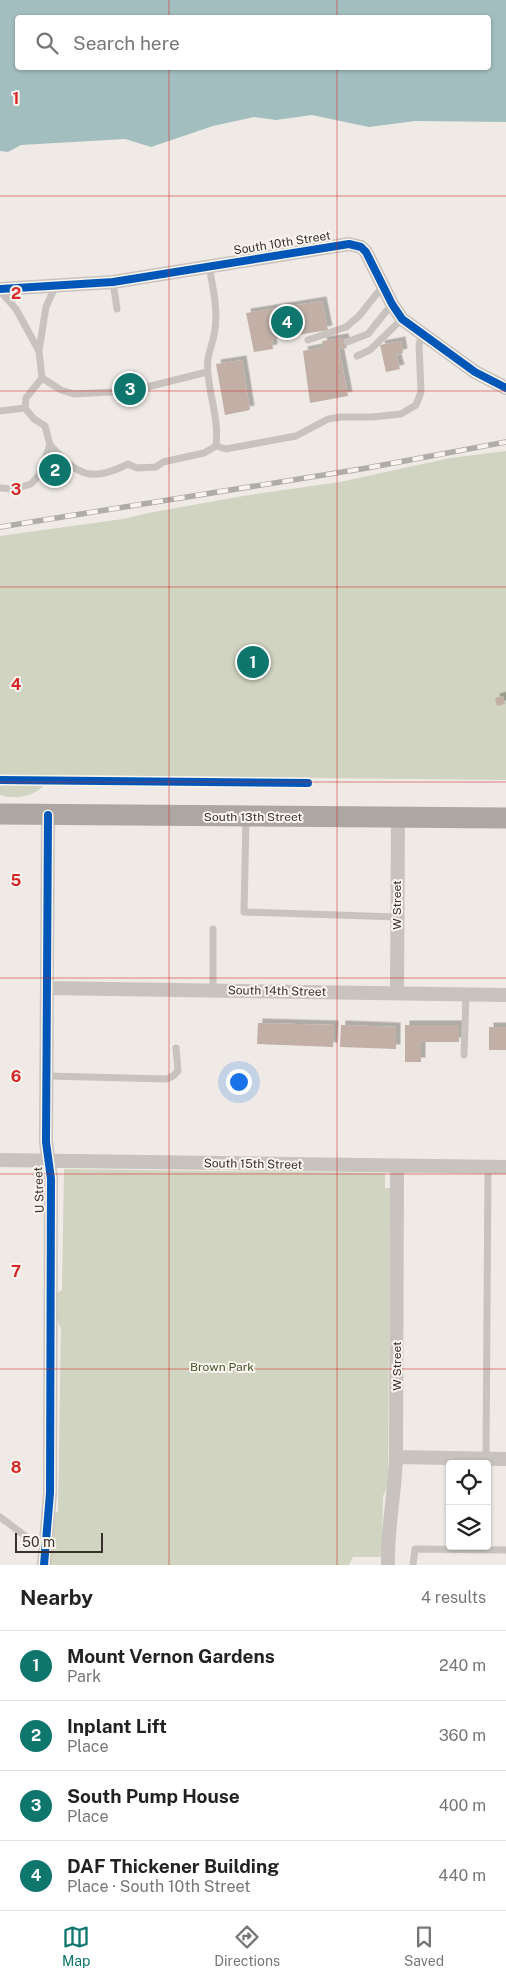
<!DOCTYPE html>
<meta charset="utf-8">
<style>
body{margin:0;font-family:"Public Sans",sans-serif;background:#f2f2f2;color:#222}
.controls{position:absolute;right:15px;bottom:15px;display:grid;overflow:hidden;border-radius:5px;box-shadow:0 1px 4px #0004}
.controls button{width:45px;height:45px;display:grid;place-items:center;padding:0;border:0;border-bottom:1px solid #e0e0e0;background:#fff;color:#222;font:25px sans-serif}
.scale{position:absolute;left:15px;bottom:12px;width:88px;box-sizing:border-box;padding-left:5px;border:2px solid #3a302b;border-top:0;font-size:14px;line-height:18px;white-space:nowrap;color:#3a302b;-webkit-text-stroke:4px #faf5ee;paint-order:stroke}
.you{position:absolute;left:238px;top:1081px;width:18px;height:18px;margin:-12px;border:4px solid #fff;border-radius:50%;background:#1a73e8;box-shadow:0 0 0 8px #1a73e833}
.badge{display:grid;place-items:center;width:32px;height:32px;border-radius:50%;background:#0f766e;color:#fff;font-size:16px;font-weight:700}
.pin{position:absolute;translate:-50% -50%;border:2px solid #fff;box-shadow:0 1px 5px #0006}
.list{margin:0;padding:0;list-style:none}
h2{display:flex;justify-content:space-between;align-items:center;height:65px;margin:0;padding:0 20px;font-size:21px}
h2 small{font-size:16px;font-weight:400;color:#767676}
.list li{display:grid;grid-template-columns:32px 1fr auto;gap:15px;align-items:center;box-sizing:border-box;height:70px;padding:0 20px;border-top:1px solid #e0e0e0}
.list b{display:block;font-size:19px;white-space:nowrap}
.list p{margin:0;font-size:16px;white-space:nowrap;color:#767676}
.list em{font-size:16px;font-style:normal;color:#767676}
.icon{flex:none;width:28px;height:28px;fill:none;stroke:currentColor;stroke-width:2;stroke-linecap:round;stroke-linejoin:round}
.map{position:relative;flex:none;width:506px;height:1565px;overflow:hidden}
.search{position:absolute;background:#fff;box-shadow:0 1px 4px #0004;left:15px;right:15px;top:15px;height:55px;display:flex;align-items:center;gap:12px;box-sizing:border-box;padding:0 18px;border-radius:5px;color:#767676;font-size:19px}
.sheet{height:345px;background:#fff}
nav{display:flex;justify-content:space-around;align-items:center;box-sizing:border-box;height:70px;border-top:1px solid #e0e0e0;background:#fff;font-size:14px;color:#767676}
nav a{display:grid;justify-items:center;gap:2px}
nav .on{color:#0f766e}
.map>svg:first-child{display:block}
.green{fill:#d0d4c0}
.water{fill:#a2bebf;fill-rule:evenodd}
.building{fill:#c2b0a7;filter:url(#shadow)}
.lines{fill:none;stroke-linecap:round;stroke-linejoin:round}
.service{stroke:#c8c3be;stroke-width:7}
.minor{stroke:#c8c3be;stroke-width:14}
.primary{stroke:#ada7a3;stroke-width:21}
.rail-casing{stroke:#b0aca8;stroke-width:5.5}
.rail{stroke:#faf5ee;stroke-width:4;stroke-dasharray:11;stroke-linecap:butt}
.cycleway-casing{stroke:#faf5ee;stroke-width:11}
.cycleway{stroke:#0057b8;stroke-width:8}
.grid{fill:none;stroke:#d62828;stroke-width:1;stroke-opacity:0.55}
.labels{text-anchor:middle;stroke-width:4;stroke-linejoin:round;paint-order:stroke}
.street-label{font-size:12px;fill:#3a302b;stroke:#faf5ee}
.park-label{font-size:12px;fill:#475730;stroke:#faf5ee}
.grid-label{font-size:16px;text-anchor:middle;font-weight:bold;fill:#d62828;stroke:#faf5ee;stroke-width:4;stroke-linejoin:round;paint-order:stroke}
</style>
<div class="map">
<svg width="506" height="1565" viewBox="0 0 506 1565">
<defs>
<filter id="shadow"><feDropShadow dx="4.5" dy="-4.5" stdDeviation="0" flood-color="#0004"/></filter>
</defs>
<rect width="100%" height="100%" fill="#efeae5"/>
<path class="green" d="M506 451V780L51 775C41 795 20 801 0 795V536L123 519 148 513 249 495 340 482 450 458Z
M64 1169 385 1173V1188H390L388 1486 383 1496 382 1557H353L349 1565H50L53 1514 58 1512 61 1329 56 1317V1294L62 1290Z"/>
<path class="water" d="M0 0H506V122L415 121 369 127 312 115 276 120 254 117 213 126 151 147 125 139 21 145 8 152 0 151ZM18 18H488V68H18Z"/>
<path class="building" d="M322 301 328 330 272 339 273 349 254 352 246 313Z
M344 338 347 348 339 349 348 396 310 403 303 351 323 347 322 341Z
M401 341 403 353 396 355 400 369 386 372 380 345Z
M242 360 250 410 225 415 216 364Z
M129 375 143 387 130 402 116 390Z
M61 464 64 474 48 476 46 466Z
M503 696 505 704 497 706 495 698Z
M258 1023 334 1025 333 1047 257 1044Z
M341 1025 396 1027V1049L340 1047Z
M405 1025H459V1042H421V1062H405Z
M489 1027H506V1050H489Z"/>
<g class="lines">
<path class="service" d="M113 282 117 309
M0 291 16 309 39 351 42 378 26 398 25 408 34 419 45 426 50 445 39 475 31 484 15 489 0 488
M308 340 346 327 359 316 383 286
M347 342 368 334 392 304
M39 351 46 307 55 287
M357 356 370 350 402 319
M42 378 61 390 74 394 111 392
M147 387 207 372
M0 411 25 408
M50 445C78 475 89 483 128 464L137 468 156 467 163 462 204 453 216 446C219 419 210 399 208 373 206 357 211 350 214 335 219 313 213 288 209 266
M216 446 226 449 296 436 328 419 341 417H372L401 414 416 405 421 392 419 345 422 334
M246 817 244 912 397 917
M213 990V929
M464 1055 466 994
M47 1076 167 1079 173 1076 178 1071 176 1048
M486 1458 488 1167
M0 1517 32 1541 46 1542
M413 1565 415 1549 506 1550"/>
<path class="minor" d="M0 289 113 282 349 244 361 247 366 252 392 304 402 319 475 372 506 388
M47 988 506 995
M397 993 398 817
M0 1160 506 1167
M396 1457 506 1459
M44 1565 50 1493 51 1179 46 1142 48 815
M388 1565C387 1529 395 1493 396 1457L397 1166"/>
<path class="primary" d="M0 814 506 818"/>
<g class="rail-casing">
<path id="rail" d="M0 527 367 468 506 442"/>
</g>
<use href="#rail" class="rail"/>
<g class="cycleway-casing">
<path id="cycleway" d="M0 289 113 282 349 244 361 247 366 252 392 304 402 319 475 372 506 388
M0 780 308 783
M44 1565 50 1493 51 1179 46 1142 48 815"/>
</g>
<use href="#cycleway" class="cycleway"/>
</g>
<path class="grid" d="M169 0V18M337 0V18M169 68V1565M337 68V1565M0 196H506M0 391H506M0 587H506M0 782H506M0 978H506M0 1174H506M0 1369H506"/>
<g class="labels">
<g class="street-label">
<text transform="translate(282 243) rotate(-9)" y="4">South 10th Street</text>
<text x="253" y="821">South 13th Street</text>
<text transform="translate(397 905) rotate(-90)" y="4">W Street</text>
<text transform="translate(277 991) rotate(1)" y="4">South 14th Street</text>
<text transform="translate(253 1164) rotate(1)" y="4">South 15th Street</text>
<text transform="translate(39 1190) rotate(-92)" y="4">U Street</text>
<text transform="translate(397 1366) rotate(-90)" y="4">W Street</text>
</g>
<g class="park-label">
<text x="222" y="1371">Brown Park</text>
</g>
</g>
<g class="grid-label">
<text x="16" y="104">1</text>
<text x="16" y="299">2</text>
<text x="16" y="495">3</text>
<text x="16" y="690">4</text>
<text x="16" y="886">5</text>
<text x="16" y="1082">6</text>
<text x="16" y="1277">7</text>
<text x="16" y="1473">8</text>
</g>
</svg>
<div class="controls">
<button><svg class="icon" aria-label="locate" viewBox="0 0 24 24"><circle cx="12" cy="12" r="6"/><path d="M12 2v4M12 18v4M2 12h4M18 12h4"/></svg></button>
<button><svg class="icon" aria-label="layers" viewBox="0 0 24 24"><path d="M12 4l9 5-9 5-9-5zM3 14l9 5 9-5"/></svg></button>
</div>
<div class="scale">50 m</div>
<div class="you"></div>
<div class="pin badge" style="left:253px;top:662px">1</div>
<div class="pin badge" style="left:55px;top:470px">2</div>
<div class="pin badge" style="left:130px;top:389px">3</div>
<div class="pin badge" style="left:287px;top:322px">4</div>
<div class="search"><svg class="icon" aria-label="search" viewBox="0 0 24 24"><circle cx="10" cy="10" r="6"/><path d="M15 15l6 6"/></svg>Search here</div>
</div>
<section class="sheet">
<h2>Nearby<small>4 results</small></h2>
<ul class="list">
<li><span class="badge">1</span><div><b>Mount Vernon Gardens</b><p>Park</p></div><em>240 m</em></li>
<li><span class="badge">2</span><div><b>Inplant Lift</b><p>Place</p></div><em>360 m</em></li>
<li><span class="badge">3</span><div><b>South Pump House</b><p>Place</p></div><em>400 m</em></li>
<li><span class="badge">4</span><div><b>DAF Thickener Building</b><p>Place · South 10th Street</p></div><em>440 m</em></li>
</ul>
</section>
<nav>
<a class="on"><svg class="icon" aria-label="map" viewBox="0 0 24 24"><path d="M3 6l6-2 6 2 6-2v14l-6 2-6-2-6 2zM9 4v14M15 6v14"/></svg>Map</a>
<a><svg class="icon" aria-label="directions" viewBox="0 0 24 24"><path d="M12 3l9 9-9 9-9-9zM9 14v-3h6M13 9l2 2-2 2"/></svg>Directions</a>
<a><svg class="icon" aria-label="saved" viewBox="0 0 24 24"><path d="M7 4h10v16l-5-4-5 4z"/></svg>Saved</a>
</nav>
